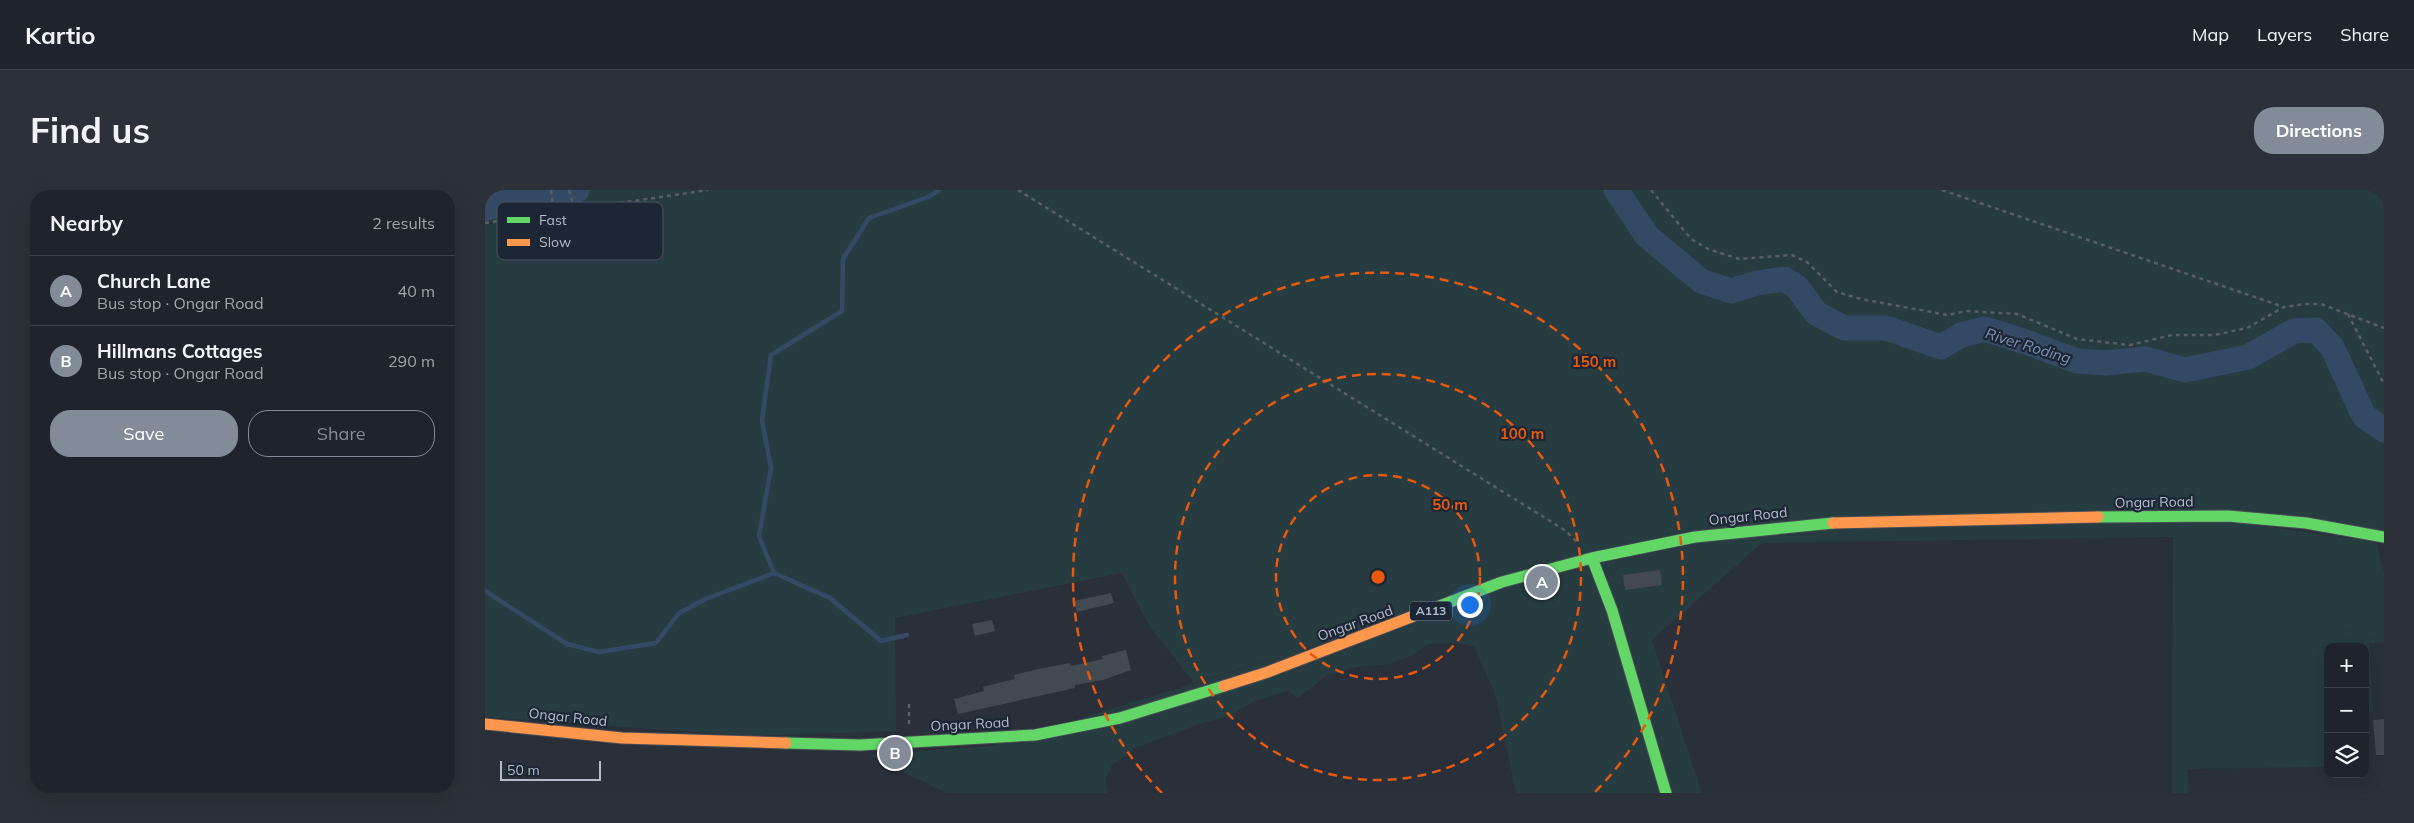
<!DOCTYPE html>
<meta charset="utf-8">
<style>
body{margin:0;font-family:Mulish,sans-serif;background:#2c3038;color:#f1f3f6}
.controls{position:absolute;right:15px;bottom:15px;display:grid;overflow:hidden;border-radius:10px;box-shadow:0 5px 20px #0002}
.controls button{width:45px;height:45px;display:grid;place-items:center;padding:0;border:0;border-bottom:1px solid #3c4148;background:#1f242c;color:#f1f3f6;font:25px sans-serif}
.scale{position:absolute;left:15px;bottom:12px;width:101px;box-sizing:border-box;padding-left:5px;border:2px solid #b3bcca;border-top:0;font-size:14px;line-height:18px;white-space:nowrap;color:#b3bcca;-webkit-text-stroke:4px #1c2635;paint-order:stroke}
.you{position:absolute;left:984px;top:414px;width:18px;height:18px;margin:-12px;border:4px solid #fff;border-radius:50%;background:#1a73e8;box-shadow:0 0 0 8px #1a73e833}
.badge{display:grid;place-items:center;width:32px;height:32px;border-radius:50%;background:#838b98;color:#fff;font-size:16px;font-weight:700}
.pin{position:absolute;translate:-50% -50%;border:2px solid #fff;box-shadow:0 1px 5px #0006}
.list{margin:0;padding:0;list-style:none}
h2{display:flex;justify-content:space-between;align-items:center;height:65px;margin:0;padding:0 20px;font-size:21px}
h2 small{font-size:16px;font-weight:400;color:#a1a4a9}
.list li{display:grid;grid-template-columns:32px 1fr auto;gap:15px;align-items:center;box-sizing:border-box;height:70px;padding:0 20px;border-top:1px solid #3c4148}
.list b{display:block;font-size:19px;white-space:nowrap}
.list p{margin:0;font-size:16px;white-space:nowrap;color:#a1a4a9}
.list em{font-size:16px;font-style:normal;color:#a1a4a9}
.actions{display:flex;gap:10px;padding:15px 20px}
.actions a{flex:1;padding:11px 0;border:1px solid #838b98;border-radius:20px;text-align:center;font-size:18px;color:#838b98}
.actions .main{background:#838b98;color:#fff}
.icon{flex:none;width:28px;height:28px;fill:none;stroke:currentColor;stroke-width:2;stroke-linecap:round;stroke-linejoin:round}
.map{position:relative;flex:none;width:1899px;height:603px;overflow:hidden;border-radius:20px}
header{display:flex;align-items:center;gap:30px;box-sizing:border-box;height:70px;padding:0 25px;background:#1f242c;border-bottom:1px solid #3c4148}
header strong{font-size:24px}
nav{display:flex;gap:28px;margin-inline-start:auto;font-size:18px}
.intro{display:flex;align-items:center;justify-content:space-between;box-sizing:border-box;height:120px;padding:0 30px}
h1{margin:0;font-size:35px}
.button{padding:12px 22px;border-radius:20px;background:#838b98;color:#fff;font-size:18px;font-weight:700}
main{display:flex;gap:30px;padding:0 30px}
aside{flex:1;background:#1f242c;border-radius:20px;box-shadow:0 5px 20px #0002}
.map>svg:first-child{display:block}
.green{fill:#263c40}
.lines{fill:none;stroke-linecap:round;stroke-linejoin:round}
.stream{stroke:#344964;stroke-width:4.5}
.river{stroke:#344964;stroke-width:25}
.building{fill:#434951}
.fast-casing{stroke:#484c54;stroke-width:13}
.slow-casing{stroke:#484c54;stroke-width:13}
.path{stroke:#575e64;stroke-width:2.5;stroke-dasharray:4 4;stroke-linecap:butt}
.fast{stroke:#63d668;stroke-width:11}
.slow{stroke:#ff974d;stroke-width:11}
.ring{fill:none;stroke:#e8590c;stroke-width:2.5;stroke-dasharray:9 6}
.labels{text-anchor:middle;stroke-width:4.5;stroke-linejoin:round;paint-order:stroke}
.shield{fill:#1c2635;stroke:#868f9d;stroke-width:1}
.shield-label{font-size:12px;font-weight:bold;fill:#b3bcca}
.street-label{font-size:14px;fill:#b3bcca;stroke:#1c2635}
.water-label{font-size:15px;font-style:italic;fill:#7993b4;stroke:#1c2635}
.key{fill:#1c2635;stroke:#495362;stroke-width:1}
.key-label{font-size:14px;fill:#b3bcca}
.centre{fill:#e8590c;stroke:#1c2635;stroke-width:2.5}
.ring-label{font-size:15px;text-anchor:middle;font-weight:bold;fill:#e8590c;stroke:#1c2635;stroke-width:4.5;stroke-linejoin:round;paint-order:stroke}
</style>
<header>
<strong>Kartio</strong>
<nav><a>Map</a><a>Layers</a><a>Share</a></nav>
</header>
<div class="intro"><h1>Find us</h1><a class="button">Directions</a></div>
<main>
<aside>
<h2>Nearby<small>2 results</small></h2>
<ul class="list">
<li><span class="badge">A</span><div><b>Church Lane</b><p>Bus stop · Ongar Road</p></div><em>40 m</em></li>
<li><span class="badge">B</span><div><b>Hillmans Cottages</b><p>Bus stop · Ongar Road</p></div><em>290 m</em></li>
</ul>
<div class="actions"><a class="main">Save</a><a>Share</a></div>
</aside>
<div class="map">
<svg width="1899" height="603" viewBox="0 0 1899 603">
<rect width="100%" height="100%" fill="#29303a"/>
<path class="green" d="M0 0H1899V341L1729 329 1891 352 1899 382V452L1884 453 1888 522 1880 524V457H1843V577L1702 579 1704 603H1687L1688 347 1277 353 1167 450 1217 603H1031L1010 504 989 457 970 453 943 454 928 465 905 474 871 477 841 486 813 508 803 501 769 511 747 525 718 533 652 557 627 575 620 590 623 603H461L384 565 505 556 798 466 709 493 663 434 637 383 410 428 411 541 265 546 0 527Z"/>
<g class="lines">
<path class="stream" d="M289 383 274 346 286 278 277 230 286 165 357 121 358 69 384 28 443 7 454 0
M0 401 82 454 114 462 171 453 194 423 223 408 289 383 345 408 396 451 422 445"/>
<path class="river" d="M1131 0 1162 46 1216 91 1246 101 1272 93 1299 89 1312 97 1331 123 1359 138H1401L1456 157 1476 145 1500 139 1541 152 1592 171 1620 173 1661 169 1700 180 1763 167 1809 141 1831 140 1847 157 1879 226 1899 240
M0 19 20 12 92 0"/>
</g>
<path class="building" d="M1175 380 1177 395 1140 400 1138 385Z
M626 403 629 413 592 422 589 411Z
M507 430 510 441 490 446 487 434Z
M641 460 646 480 618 490 590 495V498L473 524 469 509 499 501 498 497 530 489 529 485 553 479 585 473 586 476 618 469 617 466Z
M1899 529V565H1891L1888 530Z"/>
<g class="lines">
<g class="fast-casing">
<path id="fast" d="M1613 327 1743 326 1821 333 1899 347
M1107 368 1127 420 1181 603
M926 427 1017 392 1107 368 1210 347 1348 333
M301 553 375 555 550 545 635 528 739 496"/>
</g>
<g class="slow-casing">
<path id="slow" d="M1348 333 1613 327
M739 496 783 482 926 427
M0 534 137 548 301 553"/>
</g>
<path class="path" d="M66 0 69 23
M84 0 90 20
M533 0 1081 341 1094 354
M1166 0 1206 49 1223 59 1254 69 1307 65 1322 72 1352 102 1376 109 1462 125 1482 121 1532 124 1592 149 1645 155 1687 145H1730L1762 138 1799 117 1820 114H1836L1899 138
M1457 0 1799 117
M0 33 223 0
M1863 124 1899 194
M424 514V535"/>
<use href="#fast" class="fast"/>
<use href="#slow" class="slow"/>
</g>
<g class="ring">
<circle cx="893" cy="387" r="102"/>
<circle cx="893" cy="387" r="203"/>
<path d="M677 603A305 305 0 1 1 1109 603"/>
</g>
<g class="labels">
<rect class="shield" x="925" y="411.5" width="42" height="19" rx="4"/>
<g class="shield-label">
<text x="946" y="425">A113</text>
</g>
<g class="street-label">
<text transform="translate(1669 312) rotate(-1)" y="5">Ongar Road</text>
<text transform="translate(1263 326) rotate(-6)" y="5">Ongar Road</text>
<text transform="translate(870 433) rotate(-20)" y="5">Ongar Road</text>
<text transform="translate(83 527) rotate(6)" y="5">Ongar Road</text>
<text transform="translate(485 534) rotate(-3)" y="5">Ongar Road</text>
</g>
<g class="water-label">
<text transform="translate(1543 156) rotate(17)" y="5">River Roding</text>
</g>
</g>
<rect x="12" y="12" width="166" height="58" rx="8" class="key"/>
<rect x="22" y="27" width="23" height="6" fill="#63d668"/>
<rect x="22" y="49" width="23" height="7" fill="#ff974d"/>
<g class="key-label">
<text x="54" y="35">Fast</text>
<text x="54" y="57">Slow</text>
</g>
<circle cx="893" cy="387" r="8" class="centre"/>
<g class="ring-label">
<text x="1109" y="177">150 m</text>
<text x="1037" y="249">100 m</text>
<text x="965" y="320">50 m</text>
</g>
</svg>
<div class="controls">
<button>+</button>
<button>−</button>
<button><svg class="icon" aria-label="layers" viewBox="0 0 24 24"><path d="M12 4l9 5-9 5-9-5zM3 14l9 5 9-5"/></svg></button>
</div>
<div class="scale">50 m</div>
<div class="you"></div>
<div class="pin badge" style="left:1057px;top:392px">A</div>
<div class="pin badge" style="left:410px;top:563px">B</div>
</div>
</main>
